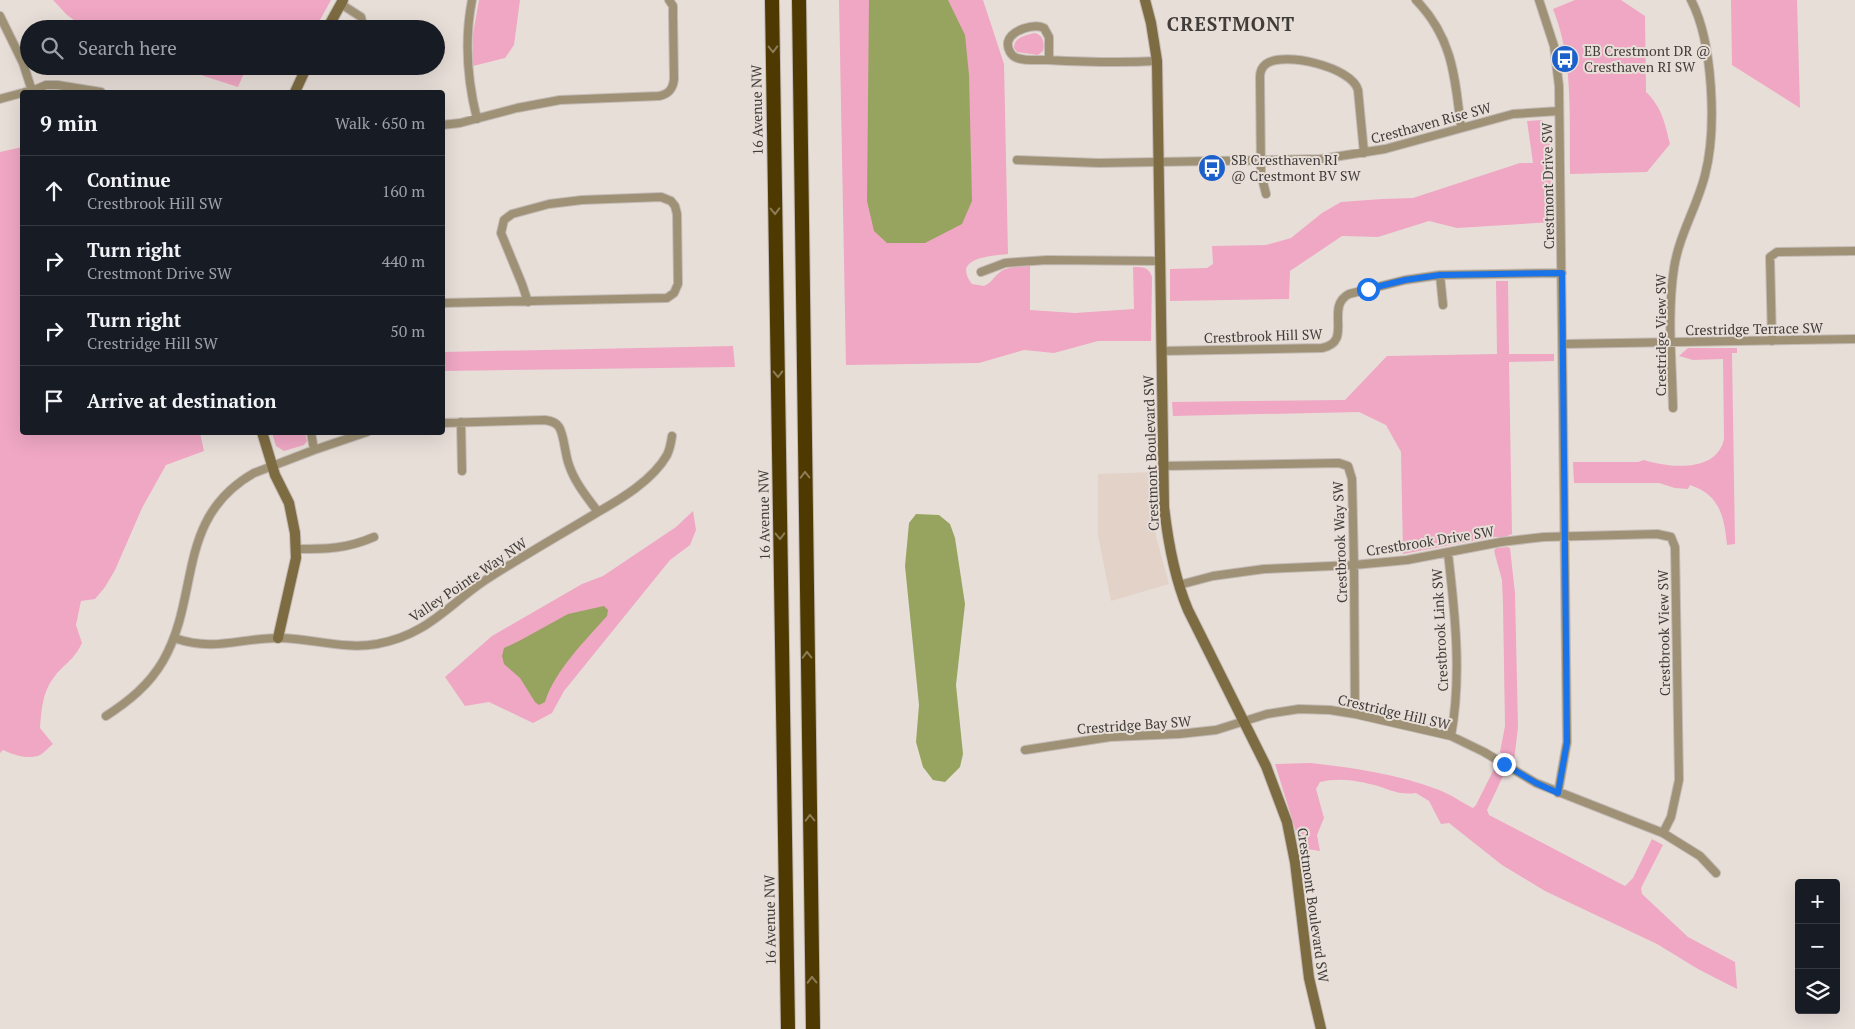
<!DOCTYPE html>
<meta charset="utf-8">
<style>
body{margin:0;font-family:"PT Serif",serif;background:#242831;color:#f1f3f6}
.controls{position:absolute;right:15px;bottom:15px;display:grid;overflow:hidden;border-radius:5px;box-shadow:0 5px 20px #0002}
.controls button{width:45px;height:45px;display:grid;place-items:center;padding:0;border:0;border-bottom:1px solid #363941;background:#171b24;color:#f1f3f6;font:25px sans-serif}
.stop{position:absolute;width:15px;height:15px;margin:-11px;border:4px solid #1a73e8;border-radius:50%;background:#fff}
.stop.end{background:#1a73e8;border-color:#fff;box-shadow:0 1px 5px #0008}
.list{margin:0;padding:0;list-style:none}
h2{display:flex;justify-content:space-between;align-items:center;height:65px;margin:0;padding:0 20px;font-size:21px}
h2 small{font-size:16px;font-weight:400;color:#9ea1a6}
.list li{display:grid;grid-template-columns:32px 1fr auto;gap:15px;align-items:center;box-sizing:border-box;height:70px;padding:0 20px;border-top:1px solid #363941}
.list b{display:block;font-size:19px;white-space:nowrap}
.list p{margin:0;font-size:16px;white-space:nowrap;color:#9ea1a6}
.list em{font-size:16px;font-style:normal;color:#9ea1a6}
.icon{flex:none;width:28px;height:28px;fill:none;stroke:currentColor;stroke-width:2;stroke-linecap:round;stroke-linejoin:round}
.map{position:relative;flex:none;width:1855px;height:1029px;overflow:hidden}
.search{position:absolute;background:#171b24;box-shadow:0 5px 20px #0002;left:20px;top:20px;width:425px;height:55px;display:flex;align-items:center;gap:12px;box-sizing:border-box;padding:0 18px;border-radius:28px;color:#9ea1a6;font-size:19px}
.panel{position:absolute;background:#171b24;box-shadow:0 5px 20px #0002;left:20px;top:90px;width:425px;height:345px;border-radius:5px}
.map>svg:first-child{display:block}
.built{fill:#e2d2c7}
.green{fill:#efa7c4}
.water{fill:#96a460}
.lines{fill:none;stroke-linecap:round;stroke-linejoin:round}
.street-casing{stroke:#c3bab5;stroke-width:10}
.secondary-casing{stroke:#c3bab5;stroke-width:12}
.highway-casing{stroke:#c3bab5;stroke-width:16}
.street{stroke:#9e9175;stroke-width:8}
.secondary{stroke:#7d6b41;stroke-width:10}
.highway{stroke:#4e3a00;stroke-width:14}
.oneway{stroke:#8c7c56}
.route{stroke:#1a73e8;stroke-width:6}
.labels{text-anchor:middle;stroke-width:4;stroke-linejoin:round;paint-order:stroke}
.poi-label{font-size:14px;fill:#403c3a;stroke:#e8ded8;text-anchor:start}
.street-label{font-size:14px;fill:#403c3a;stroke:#e8ded8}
.district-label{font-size:19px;font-weight:bold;letter-spacing:1px;fill:#403c3a;stroke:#e8ded8}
</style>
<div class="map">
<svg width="1855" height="1029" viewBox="0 0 1855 1029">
<rect width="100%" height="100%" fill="#e8ded8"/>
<path class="built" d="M1153 472 1156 537 1169 584 1111 601 1098 535V474Z"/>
<path class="green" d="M53 0H331L315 29H269L265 27 264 29H86L67 15Z
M479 0H520L514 45 505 58 473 66V34Z
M839 0H983L1004 64 1008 254C992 256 951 257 972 284L984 286C991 283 993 278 999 273 1006 266 1020 267 1030 266V310L1075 313 1134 309 1133 267C1143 267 1149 267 1152 277L1151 341H1098L1054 353 1024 350 979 363 846 365Z
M1575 0H1621L1645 16 1646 92C1662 107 1665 124 1670 144L1647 172 1570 174C1569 118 1574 62 1553 9Z
M1731 0H1797L1800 108 1732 65Z
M1034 33C1043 34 1045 43 1043 51L1038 55 1017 52 1014 48C1014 37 1025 36 1034 33Z
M173 66H247L238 87Z
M1542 120 1549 126 1553 222 1457 228 1429 221 1378 237 1342 236 1290 271 1289 299 1170 301V269L1207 268 1213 264 1212 246 1266 245 1291 238 1322 213 1341 202 1382 199 1413 198 1520 163H1533L1527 121Z
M22 147V432L200 433 204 451 166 465 142 508 115 570 105 587 95 599 81 601 76 625 82 643C76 656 70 660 60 670 43 688 42 704 40 728L53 744C49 747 44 753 40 755 29 760 13 755 3 750L0 753V152Z
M1496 281H1508L1509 354H1554V361L1509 362 1512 534 1505 537H1493L1403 554 1401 452 1386 425 1359 412 1173 416 1172 402 1345 400 1387 356 1497 354Z
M733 346 735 367 443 371V352Z
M1688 348H1737V353H1732L1735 544 1727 545C1724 516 1720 495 1690 485L1688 489 1675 488 1659 483H1574L1573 462H1638L1644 460C1669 468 1717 473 1724 439L1723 359 1693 360 1679 356Z
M272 433H305L307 441 304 445 284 451 276 446Z
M693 511 696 530 690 545 670 560 564 691 552 713 533 723 489 702 465 706 445 677 492 636 582 584 603 576 676 527Z
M1507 547 1510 548 1515 593 1518 727 1514 761 1500 752 1505 726 1503 605 1502 580 1494 551 1496 548Z
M1311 763C1354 768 1398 774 1439 790 1450 794 1461 802 1473 808L1476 805 1494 769 1504 774 1487 810 1489 815 1625 886 1633 878 1652 839 1663 845 1641 888 1642 894 1688 937 1735 962 1737 989 1698 969 1657 944 1545 891 1502 865 1449 823 1441 824 1429 801 1416 793C1400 795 1393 791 1378 786 1360 781 1339 777 1320 782L1316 789 1324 818 1317 835 1320 851 1301 848 1275 764Z"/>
<path class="water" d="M869 0H948L965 35 969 75 972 201 962 224 925 243H887L874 231 867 201Z
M916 514 939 515 950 524 955 538 965 604 956 685 963 754 960 767 945 782 933 780 923 767 916 742 919 705 905 566 909 523Z
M604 606 608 610 607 616C586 640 555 670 545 702L539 705 535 702 520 678 504 664 502 656 504 648 519 641 568 614Z"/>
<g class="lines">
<g class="street-casing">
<path id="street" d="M472 0C464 41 467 79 477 119
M1416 0C1453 38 1455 78 1461 128
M1539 0 1554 46 1559 86 1567 742 1558 793
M341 4 361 17 364 29
M0 16 23 63 32 91 25 92
M1049 60V37L1044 28C1034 23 1011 30 1008 42 1007 49 1011 56 1017 58 1026 61 1039 60 1048 60 1085 62 1120 63 1157 61
M32 91 46 85H57L101 92
M0 99 22 93
M442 125 460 123 517 108 560 100 659 96C669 94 673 89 674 79L673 16V6L669 0
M1017 160 1099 163 1321 159 1385 149 1513 114 1559 111
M1266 194 1261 174 1260 77C1260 71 1262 67 1266 64 1284 51 1352 67 1358 90L1364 153
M981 272 1005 263 1018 262 1047 260 1160 261
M1440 275 1443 305
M442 303 667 298 674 293 678 284 677 214 675 206 671 201 661 197 582 200 549 204 512 214 504 220 501 233 522 284 528 302
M1772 341 1770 257 1777 252 1855 251
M1563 344 1855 339
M1162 351 1322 348C1354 342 1324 307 1349 294L1405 280 1440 275 1562 273
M1673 408C1672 362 1667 314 1674 268 1679 235 1697 207 1705 175 1717 129 1713 42 1691 0
M461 422 462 471
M311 432 314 450
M1163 466 1339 463 1348 466 1352 479 1354 565 1355 714
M598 512C621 499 653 480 667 455 670 449 671 443 672 436
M296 549C327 549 346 549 374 537
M1448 553C1455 613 1462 676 1451 736
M1179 585 1213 576 1264 569 1354 565 1407 560 1501 542 1544 537 1657 534 1671 537 1675 547 1679 780 1671 817 1663 833
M174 638C216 652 238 638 279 638 312 638 343 650 377 644 426 635 445 608 484 581 521 557 560 535 598 512 587 497 575 483 569 465 565 455 564 434 559 427 556 422 551 421 545 420L442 423
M106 716C129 701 149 685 163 661 201 595 175 518 254 473L314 450 367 432
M1025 750 1110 737 1179 734 1216 730 1267 714 1299 709 1330 710 1355 714 1451 736 1484 752 1536 783 1663 833 1700 856 1716 873"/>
</g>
<g class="secondary-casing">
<path id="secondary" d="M1145 0 1151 23 1157 61 1164 507C1168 542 1174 577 1188 610L1266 766 1287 822 1295 862 1309 978 1321 1029
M327 29 343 0
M295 92 307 66
M262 432 275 475 289 503 295 533 296 558 278 638"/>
</g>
<g class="highway-casing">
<path id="highway" d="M772 0 788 1029
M799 0 813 1029"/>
</g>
<use href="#street" class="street"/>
<use href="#secondary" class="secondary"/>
<use href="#highway" class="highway"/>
</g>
<defs><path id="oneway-chevron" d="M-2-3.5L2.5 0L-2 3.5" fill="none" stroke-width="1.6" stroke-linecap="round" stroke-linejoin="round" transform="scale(1.25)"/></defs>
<g class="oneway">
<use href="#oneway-chevron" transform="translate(773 49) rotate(89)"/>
<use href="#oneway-chevron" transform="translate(775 211) rotate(89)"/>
<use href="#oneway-chevron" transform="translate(778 374) rotate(89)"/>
<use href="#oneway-chevron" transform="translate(805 475) rotate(-91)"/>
<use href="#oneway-chevron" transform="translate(780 536) rotate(89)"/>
<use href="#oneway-chevron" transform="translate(807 655) rotate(-91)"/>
<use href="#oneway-chevron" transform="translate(810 818) rotate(-91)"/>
<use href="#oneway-chevron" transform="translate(812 980) rotate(-91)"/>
</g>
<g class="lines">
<path class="route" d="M1368 289 1405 280 1440 275 1562 273 1567 742 1558 793 1536 783 1504 764"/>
</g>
<defs>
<g id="bus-disc" transform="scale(1.4375)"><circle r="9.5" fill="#1b60cb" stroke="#e8ded8"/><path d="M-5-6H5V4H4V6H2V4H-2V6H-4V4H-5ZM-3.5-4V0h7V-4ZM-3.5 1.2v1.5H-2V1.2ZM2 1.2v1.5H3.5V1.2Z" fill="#fff"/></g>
</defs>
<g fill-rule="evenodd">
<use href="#bus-disc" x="1565" y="59"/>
<use href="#bus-disc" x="1212" y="168"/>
</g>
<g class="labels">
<g class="poi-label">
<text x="1584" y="56">EB Crestmont DR @<tspan x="1584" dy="16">Cresthaven RI SW</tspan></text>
<text x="1231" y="165">SB Cresthaven RI<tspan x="1231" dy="16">@ Crestmont BV SW</tspan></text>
</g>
<g class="street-label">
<text transform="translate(757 110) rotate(-91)" y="5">16 Avenue NW</text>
<text transform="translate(1431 123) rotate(-15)" y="5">Cresthaven Rise SW</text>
<text transform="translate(1548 186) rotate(-91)" y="5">Crestmont Drive SW</text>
<text transform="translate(1754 329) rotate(-1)" y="5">Crestridge Terrace SW</text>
<text transform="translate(1661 335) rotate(-90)" y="5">Crestridge View SW</text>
<text transform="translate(1263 336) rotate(-2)" y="5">Crestbrook Hill SW</text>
<text transform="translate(1151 453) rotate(-92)" y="5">Crestmont Boulevard SW</text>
<text transform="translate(764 515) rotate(-91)" y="5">16 Avenue NW</text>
<text transform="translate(1430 541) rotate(-9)" y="5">Crestbrook Drive SW</text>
<text transform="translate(1340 542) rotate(-92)" y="5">Crestbrook Way SW</text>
<text transform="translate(468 580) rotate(-34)" y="5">Valley Pointe Way NW</text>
<text transform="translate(1440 630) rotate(-93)" y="5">Crestbrook Link SW</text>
<text transform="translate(1664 633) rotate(-91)" y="5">Crestbrook View SW</text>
<text transform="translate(1394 712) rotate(13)" y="5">Crestridge Hill SW</text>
<text transform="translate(1134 725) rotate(-4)" y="5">Crestridge Bay SW</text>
<text transform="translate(1313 905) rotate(82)" y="5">Crestmont Boulevard SW</text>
<text transform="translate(770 920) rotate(-91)" y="5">16 Avenue NW</text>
</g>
<g class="district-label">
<text x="1231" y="31">CRESTMONT</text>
</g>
</g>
</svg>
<div class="controls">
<button>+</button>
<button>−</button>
<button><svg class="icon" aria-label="layers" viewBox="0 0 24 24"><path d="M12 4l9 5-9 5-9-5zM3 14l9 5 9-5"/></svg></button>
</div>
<div class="stop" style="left:1368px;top:289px"></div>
<div class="stop end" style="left:1504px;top:764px"></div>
<div class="search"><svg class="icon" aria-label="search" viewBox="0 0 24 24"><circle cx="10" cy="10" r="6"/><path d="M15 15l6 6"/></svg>Search here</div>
<section class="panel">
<h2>9 min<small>Walk · 650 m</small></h2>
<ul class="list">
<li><svg class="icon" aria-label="ahead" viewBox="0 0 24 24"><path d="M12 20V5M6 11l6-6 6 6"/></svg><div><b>Continue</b><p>Crestbrook Hill SW</p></div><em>160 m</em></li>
<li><svg class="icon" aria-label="right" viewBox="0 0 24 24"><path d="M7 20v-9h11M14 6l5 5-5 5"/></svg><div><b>Turn right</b><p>Crestmont Drive SW</p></div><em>440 m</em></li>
<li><svg class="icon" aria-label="right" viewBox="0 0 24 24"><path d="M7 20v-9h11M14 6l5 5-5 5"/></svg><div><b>Turn right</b><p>Crestridge Hill SW</p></div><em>50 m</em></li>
<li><svg class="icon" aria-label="arrive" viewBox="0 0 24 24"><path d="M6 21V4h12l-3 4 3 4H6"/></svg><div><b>Arrive at destination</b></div></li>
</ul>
</section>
</div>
